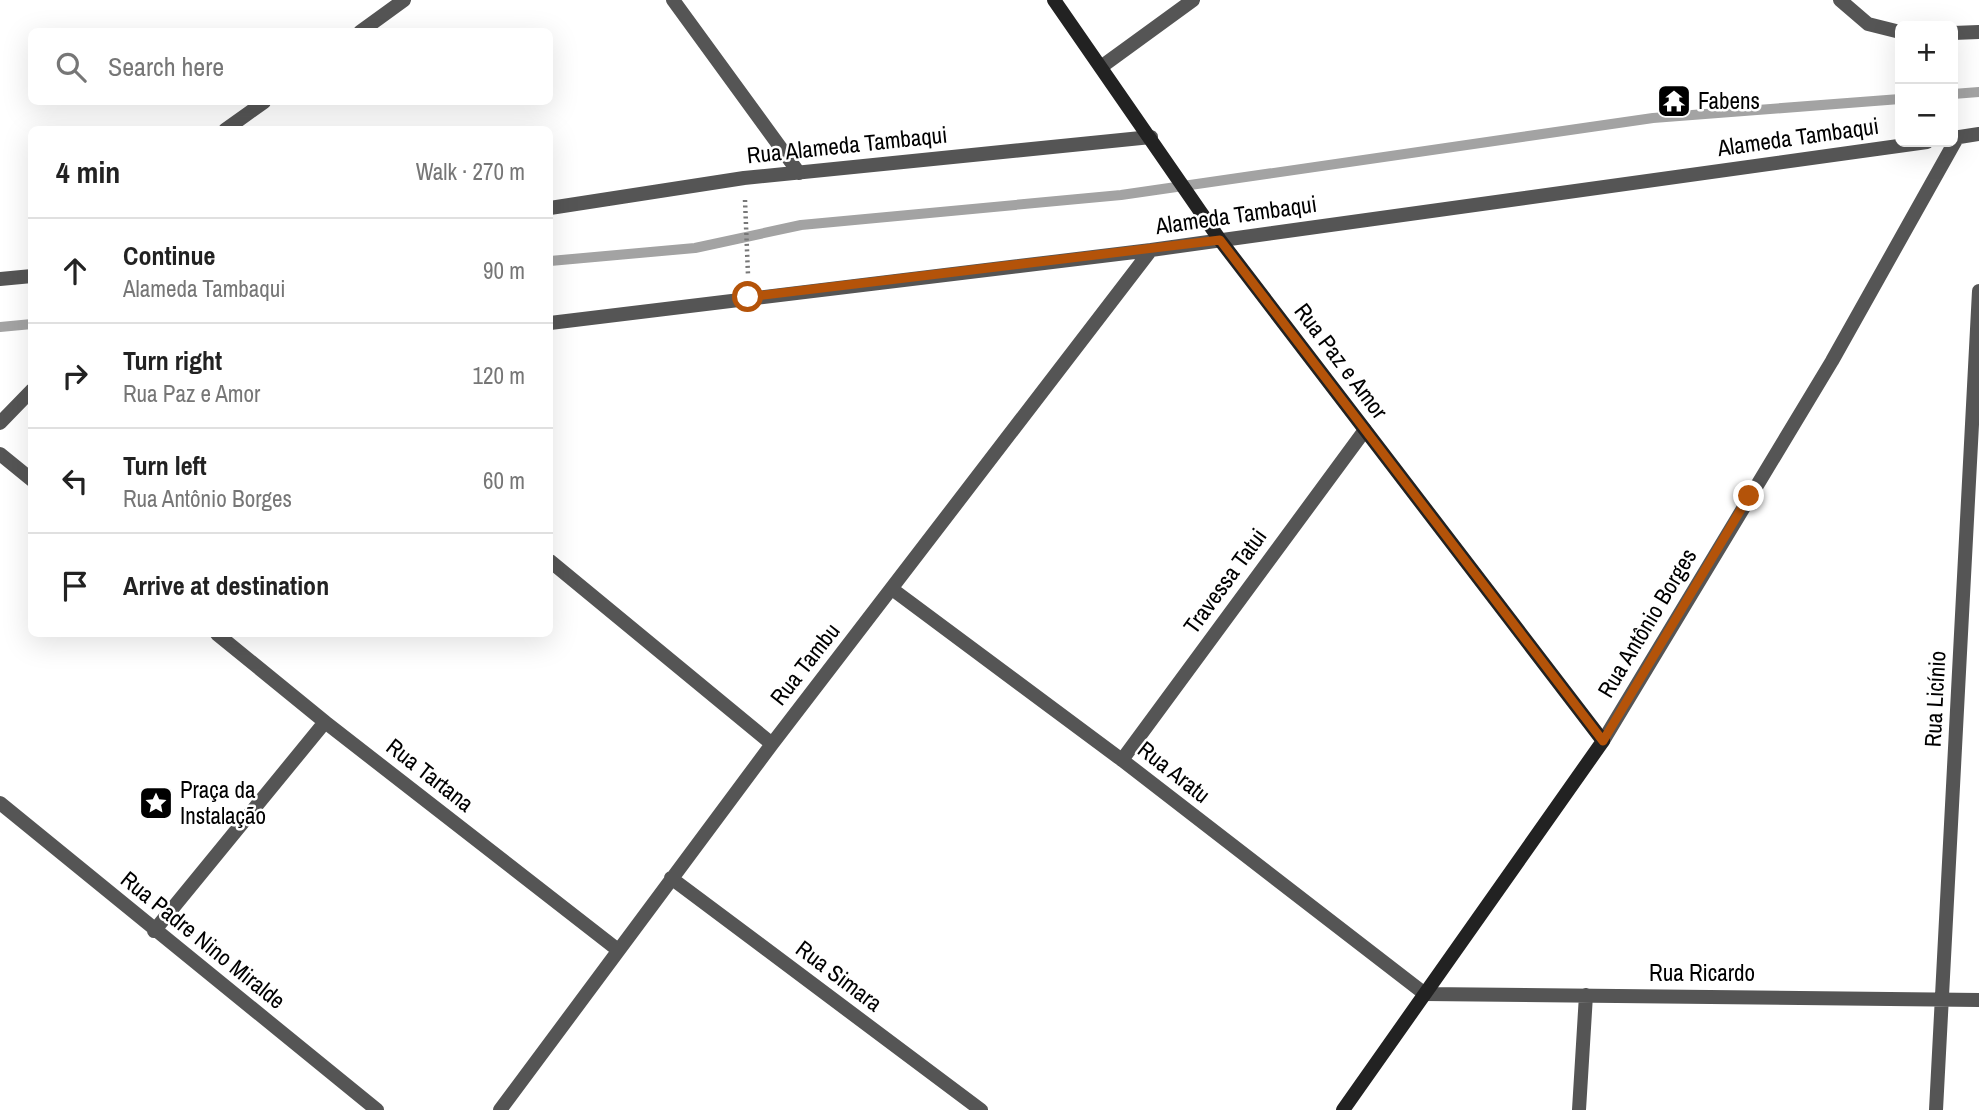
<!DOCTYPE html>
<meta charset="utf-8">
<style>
body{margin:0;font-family:"Archivo Narrow",sans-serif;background:#f2f2f2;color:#222}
.controls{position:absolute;right:21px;top:21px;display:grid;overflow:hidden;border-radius:10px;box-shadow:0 7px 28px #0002}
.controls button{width:63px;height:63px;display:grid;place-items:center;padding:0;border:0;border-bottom:2px solid #e0e0e0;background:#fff;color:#222;font:35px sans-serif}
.stop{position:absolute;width:21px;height:21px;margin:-16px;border:5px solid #b45309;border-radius:50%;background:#fff}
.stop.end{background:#b45309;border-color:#fff;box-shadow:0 2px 7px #0008}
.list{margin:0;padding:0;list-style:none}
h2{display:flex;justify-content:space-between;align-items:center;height:91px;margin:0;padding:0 28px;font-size:30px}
h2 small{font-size:23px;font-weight:400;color:#767676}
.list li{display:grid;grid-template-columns:46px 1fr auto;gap:21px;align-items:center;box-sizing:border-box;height:105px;padding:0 28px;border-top:2px solid #e0e0e0}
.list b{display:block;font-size:26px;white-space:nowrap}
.list p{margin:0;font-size:23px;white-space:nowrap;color:#767676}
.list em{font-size:23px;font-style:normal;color:#767676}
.icon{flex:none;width:38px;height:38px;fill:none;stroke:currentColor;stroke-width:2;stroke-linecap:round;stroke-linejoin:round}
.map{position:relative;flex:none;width:1979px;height:1110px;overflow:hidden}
.search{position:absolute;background:#fff;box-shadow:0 7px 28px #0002;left:28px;top:28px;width:525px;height:77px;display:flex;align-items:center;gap:18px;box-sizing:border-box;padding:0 24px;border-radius:10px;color:#767676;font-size:26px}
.panel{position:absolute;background:#fff;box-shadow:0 7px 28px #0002;left:28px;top:126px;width:525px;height:511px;border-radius:10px}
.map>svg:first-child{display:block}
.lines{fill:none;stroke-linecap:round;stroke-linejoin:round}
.stream{stroke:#a3a3a3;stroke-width:10}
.path{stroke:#777;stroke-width:4.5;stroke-dasharray:2 3.5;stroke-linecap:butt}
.street{stroke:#555;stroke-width:14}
.secondary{stroke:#222;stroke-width:14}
.route{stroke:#b45309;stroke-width:9}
.labels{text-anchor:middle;stroke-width:5;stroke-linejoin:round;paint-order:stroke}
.poi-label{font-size:23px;fill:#000;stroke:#fff;text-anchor:start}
.street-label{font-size:23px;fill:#000;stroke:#fff}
</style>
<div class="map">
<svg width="1979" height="1110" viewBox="0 0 1979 1110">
<rect width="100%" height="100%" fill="#fff"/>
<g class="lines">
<path class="stream" d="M1953 94 1979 92
M550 261 695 248 801 225 1121 195 1653 118 1900 99
M0 327 32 324"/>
<path class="path" d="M745 200 748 275"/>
<path class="street" d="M673 0 799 173
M1840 0 1868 24 1900 32
M360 32 404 0
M1953 33 1979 32
M1101 67 1193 0
M225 130 264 102
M1953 138 1979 134
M550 208 744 178 1151 137
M0 279 32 276
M550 323 1151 250 1927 142
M0 423 32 390
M0 454 32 480
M550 561 772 744
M892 589 1122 760 1425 994 1979 1000
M217 634 325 722 618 950
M1603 741 1832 361 1957 138
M1122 760 1365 430
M0 803 377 1110
M671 878 981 1110
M154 931 325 722
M500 1110 772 744 1151 250
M1579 1110 1586 995
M1936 1110 1979 291"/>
<path class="secondary" d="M1054 0 1220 240 1603 741 1343 1110"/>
</g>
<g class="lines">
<path class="route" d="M748 297 1220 240 1603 741 1749 496"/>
</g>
<defs>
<g id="temple-square" transform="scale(1.75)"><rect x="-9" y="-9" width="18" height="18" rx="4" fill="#000" stroke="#fff"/><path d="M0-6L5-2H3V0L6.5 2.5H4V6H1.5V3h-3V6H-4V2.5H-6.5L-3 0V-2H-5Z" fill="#fff"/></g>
<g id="sight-square" transform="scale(1.75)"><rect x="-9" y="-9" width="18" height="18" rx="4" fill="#000" stroke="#fff"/><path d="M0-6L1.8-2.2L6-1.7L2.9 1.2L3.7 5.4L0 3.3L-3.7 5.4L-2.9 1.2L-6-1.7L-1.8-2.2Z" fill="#fff"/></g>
</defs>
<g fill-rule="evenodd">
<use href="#temple-square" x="1674" y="101"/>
<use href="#sight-square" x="156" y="803"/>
</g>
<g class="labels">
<g class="poi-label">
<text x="1698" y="109">Fabens</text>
<text x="180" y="798">Praça da<tspan x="180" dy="26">Instalação</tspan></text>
</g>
<g class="street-label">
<text transform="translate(1798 137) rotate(-8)" y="8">Alameda Tambaqui</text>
<text transform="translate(847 145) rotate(-6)" y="8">Rua Alameda Tambaqui</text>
<text transform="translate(1236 215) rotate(-8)" y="8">Alameda Tambaqui</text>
<text transform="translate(1341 361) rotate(53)" y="8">Rua Paz e Amor</text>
<text transform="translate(1225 581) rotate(-54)" y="8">Travessa Tatui</text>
<text transform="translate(1647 623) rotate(-59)" y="8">Rua Antônio Borges</text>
<text transform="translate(805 664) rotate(-52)" y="8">Rua Tambu</text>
<text transform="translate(1935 699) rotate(-87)" y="8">Rua Licínio</text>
<text transform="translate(1174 772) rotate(38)" y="8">Rua Aratu</text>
<text transform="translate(430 775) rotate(38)" y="8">Rua Tartana</text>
<text transform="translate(203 940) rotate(39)" y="8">Rua Padre Nino Miralde</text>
<text x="1702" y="981">Rua Ricardo</text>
<text transform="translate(839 976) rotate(37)" y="8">Rua Simara</text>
</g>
</g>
</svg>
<div class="controls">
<button>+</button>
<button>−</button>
</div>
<div class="stop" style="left:748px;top:297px"></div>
<div class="stop end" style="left:1749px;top:496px"></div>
<div class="search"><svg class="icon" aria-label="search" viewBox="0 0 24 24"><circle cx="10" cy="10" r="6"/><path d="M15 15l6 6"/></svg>Search here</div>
<section class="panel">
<h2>4 min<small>Walk · 270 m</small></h2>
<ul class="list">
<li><svg class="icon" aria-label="ahead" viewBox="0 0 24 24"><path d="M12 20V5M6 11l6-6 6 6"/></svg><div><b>Continue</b><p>Alameda Tambaqui</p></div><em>90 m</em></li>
<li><svg class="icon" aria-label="right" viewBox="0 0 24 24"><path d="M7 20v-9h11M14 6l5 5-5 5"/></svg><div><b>Turn right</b><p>Rua Paz e Amor</p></div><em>120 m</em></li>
<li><svg class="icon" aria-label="left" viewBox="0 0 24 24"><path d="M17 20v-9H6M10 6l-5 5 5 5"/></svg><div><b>Turn left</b><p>Rua Antônio Borges</p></div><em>60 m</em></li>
<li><svg class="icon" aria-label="arrive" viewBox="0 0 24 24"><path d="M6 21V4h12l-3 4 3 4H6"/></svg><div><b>Arrive at destination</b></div></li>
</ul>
</section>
</div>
